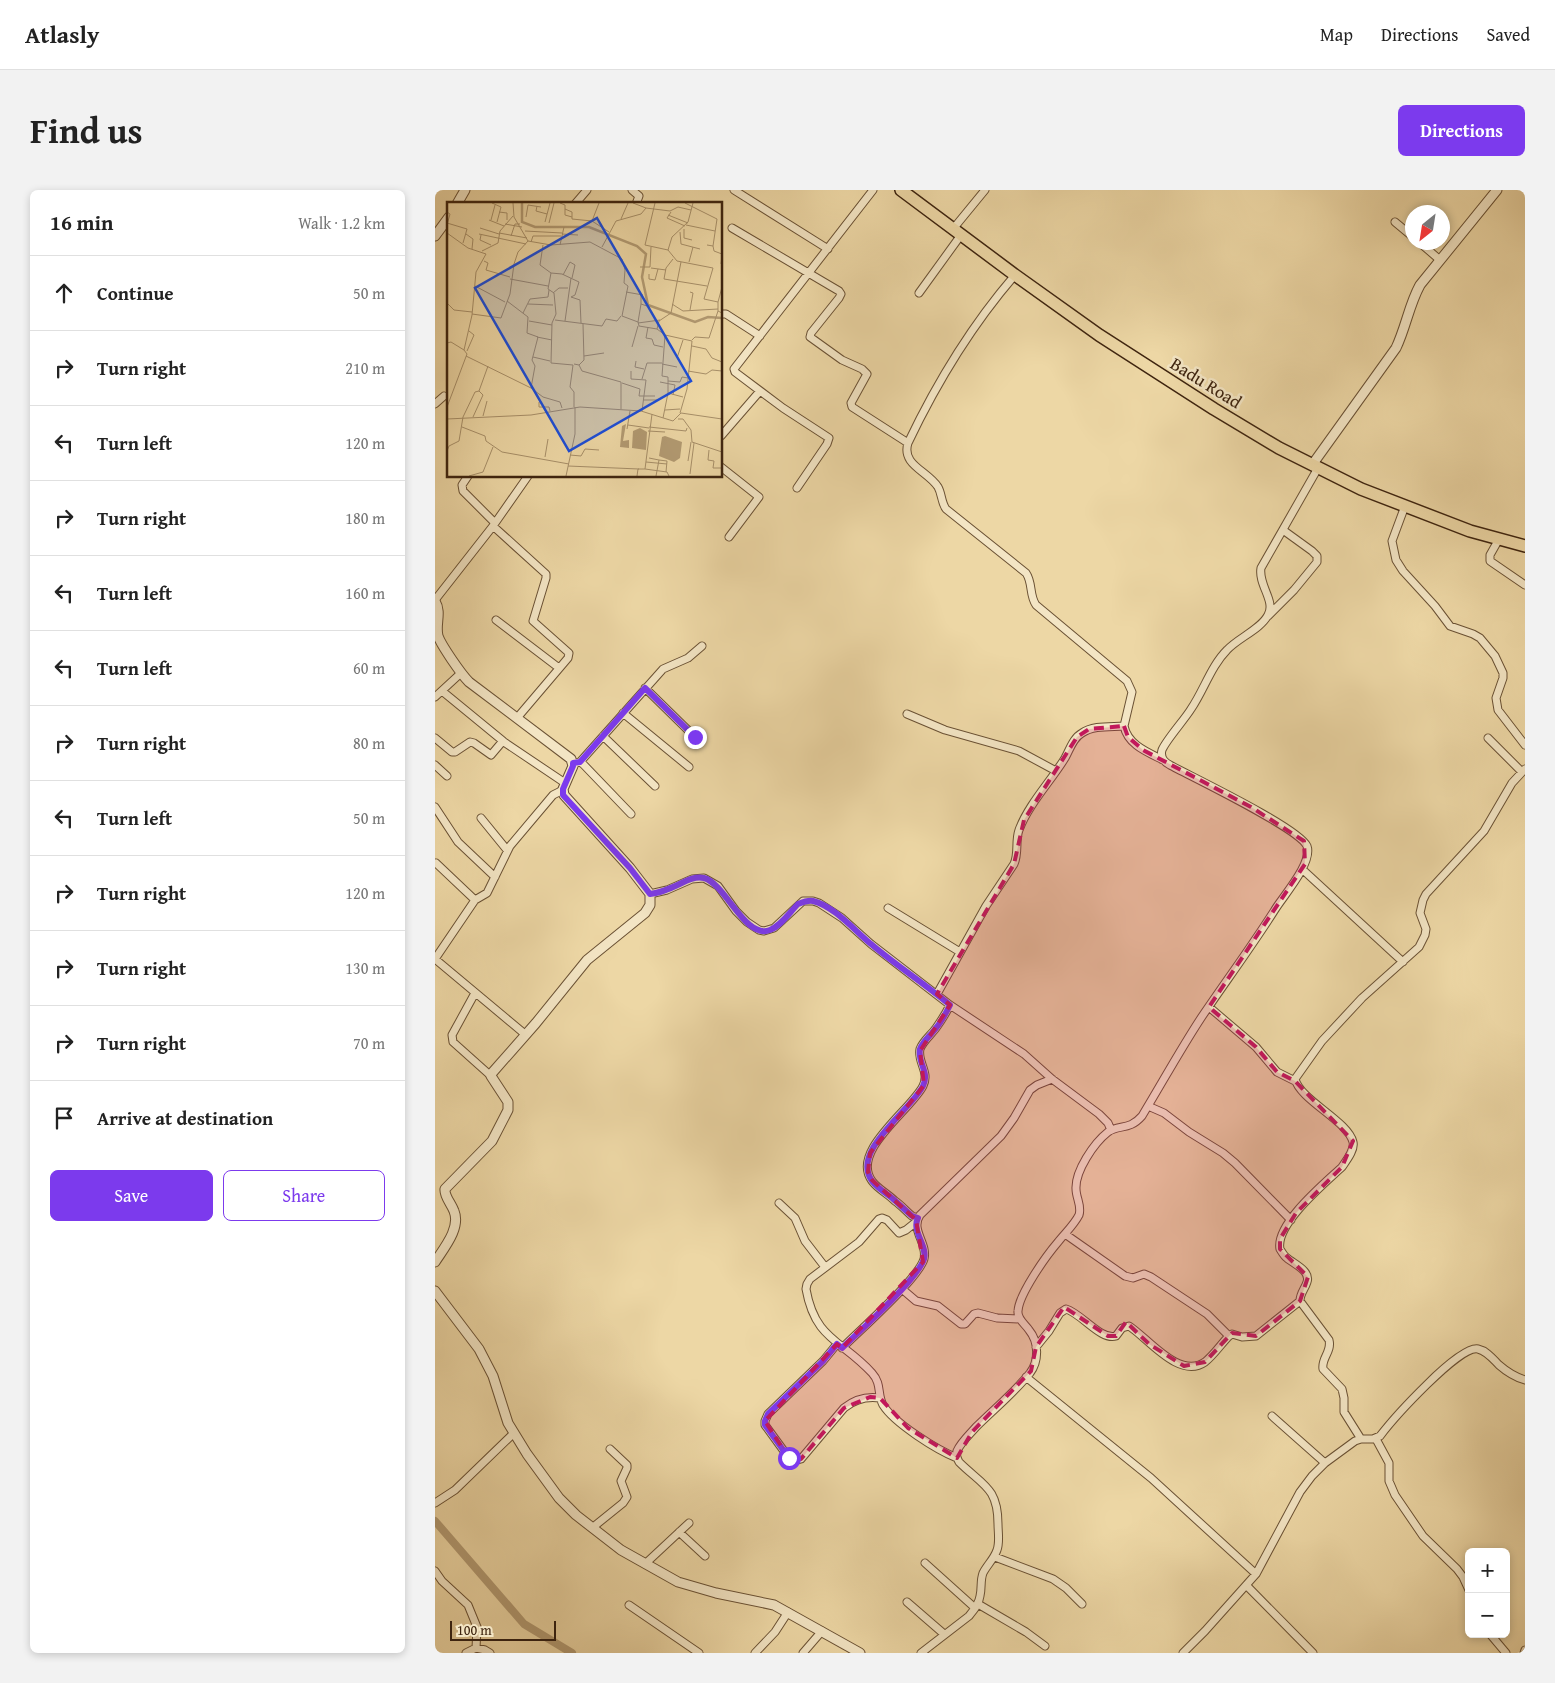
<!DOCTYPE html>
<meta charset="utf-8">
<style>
body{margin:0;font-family:"Gentium Book Plus",serif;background:#f2f2f2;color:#222}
.controls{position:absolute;right:15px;bottom:15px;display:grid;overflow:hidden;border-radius:8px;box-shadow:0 2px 8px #0003}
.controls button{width:45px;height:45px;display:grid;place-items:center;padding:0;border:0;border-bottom:1px solid #e0e0e0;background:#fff;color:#222;font:25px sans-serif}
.compass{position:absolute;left:970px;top:15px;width:45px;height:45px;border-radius:50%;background:#fff;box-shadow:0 2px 8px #0003;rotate:210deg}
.scale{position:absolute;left:15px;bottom:12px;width:106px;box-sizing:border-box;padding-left:5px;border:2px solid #3e240f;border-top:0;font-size:14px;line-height:18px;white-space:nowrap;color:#3e240f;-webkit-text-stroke:4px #f3e5c4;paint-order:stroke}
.stop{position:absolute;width:15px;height:15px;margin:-11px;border:4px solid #7c3aed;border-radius:50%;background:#fff}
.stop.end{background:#7c3aed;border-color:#fff;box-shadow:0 1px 5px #0008}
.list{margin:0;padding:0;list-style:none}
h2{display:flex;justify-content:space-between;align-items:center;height:65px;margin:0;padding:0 20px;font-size:21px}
h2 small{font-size:16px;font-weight:400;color:#767676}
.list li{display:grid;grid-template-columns:32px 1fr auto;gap:15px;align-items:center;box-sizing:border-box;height:75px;padding:0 20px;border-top:1px solid #e0e0e0}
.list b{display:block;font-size:19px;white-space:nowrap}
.list em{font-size:16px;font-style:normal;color:#767676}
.actions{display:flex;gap:10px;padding:15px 20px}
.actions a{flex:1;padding:11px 0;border:1px solid #7c3aed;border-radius:8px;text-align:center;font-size:18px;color:#7c3aed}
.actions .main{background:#7c3aed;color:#fff}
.icon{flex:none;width:28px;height:28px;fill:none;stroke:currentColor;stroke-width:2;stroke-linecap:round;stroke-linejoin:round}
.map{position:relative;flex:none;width:1090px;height:1463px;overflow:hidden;border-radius:8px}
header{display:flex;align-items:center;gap:30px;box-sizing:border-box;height:70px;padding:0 25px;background:#fff;border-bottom:1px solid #e0e0e0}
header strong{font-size:24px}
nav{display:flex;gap:28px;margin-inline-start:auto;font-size:18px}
.intro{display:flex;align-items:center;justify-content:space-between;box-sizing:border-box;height:120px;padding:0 30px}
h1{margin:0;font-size:35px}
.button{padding:12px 22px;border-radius:8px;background:#7c3aed;color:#fff;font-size:18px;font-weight:700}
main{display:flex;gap:30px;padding:0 30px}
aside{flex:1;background:#fff;border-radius:8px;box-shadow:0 2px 8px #0003}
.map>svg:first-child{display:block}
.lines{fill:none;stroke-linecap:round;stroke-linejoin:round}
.canal{stroke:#b29a72;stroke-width:8}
.minor-casing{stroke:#6a5134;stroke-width:9}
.tertiary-casing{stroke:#6a5134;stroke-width:11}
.primary-casing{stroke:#3e240f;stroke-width:14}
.minor{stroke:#f3e5c4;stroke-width:7}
.tertiary{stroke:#f3e5c4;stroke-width:9}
.primary{stroke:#edd7a5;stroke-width:11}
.route{stroke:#7c3aed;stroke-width:6}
.marked{fill:#c2185b;fill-opacity:0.2;stroke:#c2185b;stroke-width:4;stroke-dasharray:10 6;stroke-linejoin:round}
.labels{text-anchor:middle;stroke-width:5;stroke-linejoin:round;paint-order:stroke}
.street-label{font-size:18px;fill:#3e240f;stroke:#f3e5c4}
.inset-river{fill:none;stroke:#b29a72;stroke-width:2.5}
.inset-road{fill:none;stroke:#a78f69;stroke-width:1}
.view{fill:#1d4ed8;fill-opacity:0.15;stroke:#1d4ed8;stroke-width:2.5}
.inset-edge{fill:none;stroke:#3e240f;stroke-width:2.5}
</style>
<header>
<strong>Atlasly</strong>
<nav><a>Map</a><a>Directions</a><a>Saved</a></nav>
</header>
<div class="intro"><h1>Find us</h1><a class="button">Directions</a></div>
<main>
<aside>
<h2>16 min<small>Walk · 1.2 km</small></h2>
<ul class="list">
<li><svg class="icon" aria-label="ahead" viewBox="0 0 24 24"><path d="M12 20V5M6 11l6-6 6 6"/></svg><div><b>Continue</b></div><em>50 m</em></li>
<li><svg class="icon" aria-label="right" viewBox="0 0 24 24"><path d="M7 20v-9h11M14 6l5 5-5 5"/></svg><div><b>Turn right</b></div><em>210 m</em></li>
<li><svg class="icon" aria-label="left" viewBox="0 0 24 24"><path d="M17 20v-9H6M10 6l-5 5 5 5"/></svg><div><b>Turn left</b></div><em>120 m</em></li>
<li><svg class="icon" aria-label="right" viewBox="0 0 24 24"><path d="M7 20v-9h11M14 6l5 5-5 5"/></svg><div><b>Turn right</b></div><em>180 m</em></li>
<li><svg class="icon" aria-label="left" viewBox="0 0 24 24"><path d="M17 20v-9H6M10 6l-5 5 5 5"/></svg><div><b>Turn left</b></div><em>160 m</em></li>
<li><svg class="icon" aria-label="left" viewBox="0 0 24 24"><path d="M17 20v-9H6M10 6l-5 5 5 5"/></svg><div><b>Turn left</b></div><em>60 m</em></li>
<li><svg class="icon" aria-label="right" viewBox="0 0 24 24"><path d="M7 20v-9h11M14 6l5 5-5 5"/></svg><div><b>Turn right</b></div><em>80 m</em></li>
<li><svg class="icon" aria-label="left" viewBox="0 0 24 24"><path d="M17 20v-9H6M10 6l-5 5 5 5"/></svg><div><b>Turn left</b></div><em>50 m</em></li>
<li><svg class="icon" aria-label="right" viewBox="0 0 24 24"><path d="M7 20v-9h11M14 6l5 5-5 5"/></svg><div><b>Turn right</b></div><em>120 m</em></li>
<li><svg class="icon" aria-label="right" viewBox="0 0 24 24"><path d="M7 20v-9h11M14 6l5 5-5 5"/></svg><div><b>Turn right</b></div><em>130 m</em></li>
<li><svg class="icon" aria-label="right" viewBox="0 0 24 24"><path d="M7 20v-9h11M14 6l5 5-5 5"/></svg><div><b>Turn right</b></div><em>70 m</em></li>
<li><svg class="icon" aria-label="arrive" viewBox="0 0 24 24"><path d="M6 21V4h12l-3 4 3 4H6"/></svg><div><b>Arrive at destination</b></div></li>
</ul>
<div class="actions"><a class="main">Save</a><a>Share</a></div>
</aside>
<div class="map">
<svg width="1090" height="1463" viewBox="0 0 1090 1463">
<rect width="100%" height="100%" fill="#edd7a5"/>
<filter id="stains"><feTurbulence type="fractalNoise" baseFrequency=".004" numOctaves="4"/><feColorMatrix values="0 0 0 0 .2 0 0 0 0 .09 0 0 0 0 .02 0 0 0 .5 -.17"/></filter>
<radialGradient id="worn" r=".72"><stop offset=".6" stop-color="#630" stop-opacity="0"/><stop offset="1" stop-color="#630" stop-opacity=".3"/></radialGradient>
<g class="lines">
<path class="canal" d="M0 1331 89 1434 137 1463"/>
<g class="minor-casing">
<path id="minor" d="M197 0 204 6 201 14
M299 0 393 59
M140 14 152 0
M960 32 978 47
M297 38 404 101 406 104 404 108 376 143 375 147 407 170 427 179 432 184 416 213 417 217 473 253
M518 39 550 0
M984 52 1005 70
M580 85C536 136 502 192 473 253 466 275 493 281 503 297 507 304 506 312 511 319L591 383C598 393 594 405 601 415L692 491 697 502 689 536C693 555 712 562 728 570
M484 103 526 45
M286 124H291L325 146
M0 214 9 206
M286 246 325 201
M286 277 324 307 294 347
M33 286 27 295 28 301 60 333
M362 298 392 254 394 248 348 218 300 182 299 179 438 0
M970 316 957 351 961 370 968 381 1000 416 1015 436 1038 444 1045 448 1060 466 1068 483V488L1061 508 1063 520 1090 555
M58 336 111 384V388L98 431 134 463 133 468 82 528
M1064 349 1055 365V371L1090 395
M0 410 58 336 93 286
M833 426 859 400 882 372V366L877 361 848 340
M61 430 124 478
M210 498 260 547
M7 501 68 551
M0 507 26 483
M188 523 254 577
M472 524 510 540 584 561 621 581
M168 546 220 596
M0 548 17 562H20L35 552 39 553 56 565 67 552H69L130 593
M1053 548 1087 582
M145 572 228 479 253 468 267 456
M141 573 145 572 148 574 196 624
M0 575 12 586
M0 617 23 652 60 687
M46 628 72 660
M867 679 968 772
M215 704 232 700 257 689 269 688 283 696 301 721 312 732 324 740 329 741 339 738 368 711H378L384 713 407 728 436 754 515 815 589 864 617 889 664 924 673 933 676 940
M40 710 52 703 75 656 118 605 128 600
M453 718 525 762
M0 769 40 710 1 673
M0 769 91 845
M40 803 17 845 18 852 56 886
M502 804 551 716 579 674C584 663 580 651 584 640 593 615 616 591 630 568 635 559 638 548 647 543 658 535 676 537 689 536
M774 817 821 857 842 882 860 891
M713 916 729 923 754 942 788 963 800 973 856 1030
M344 1013 360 1028 370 1051 390 1077
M483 1028 477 1026C471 1021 466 1015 460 1011 453 1004 443 999 437 991 415 961 476 920 488 896 495 882 482 872 485 859 488 851 496 845 501 838 506 831 511 823 515 815
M481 1032 471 1040 464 1043 452 1030 447 1028 444 1029 424 1052 375 1089 372 1094 371 1099C380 1150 407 1150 437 1183 447 1194 442 1204 448 1215 459 1233 502 1260 522 1268
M630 1044 690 1086 698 1088 709 1084 716 1087 772 1124 794 1146
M467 1099 481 1111 503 1116 526 1134H530L539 1124 543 1123 562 1128 584 1129
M402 1154 388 1171 333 1224 330 1231V1235L354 1268 359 1271 366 1269 409 1218C420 1209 431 1206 445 1208
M601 1157 614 1141 625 1123 631 1119C646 1123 666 1151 681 1146L687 1138 694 1136C713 1148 744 1190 770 1172 779 1165 786 1154 794 1146L797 1144 807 1147 821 1146 865 1111
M407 1158C424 1141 483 1089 489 1069 493 1053 475 1040 485 1025L566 946 579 928 595 900 602 895 617 889
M591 1187 716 1288 821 1384
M837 1226 890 1273
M926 1249 909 1222V1208L907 1199 888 1179C886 1168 897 1162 894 1150L865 1111C865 1103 870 1099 872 1092 876 1081 859 1074 852 1068 849 1066 847 1062 845 1059 840 1034 890 993 907 977 911 971 920 960 918 952 913 931 865 910 860 889L887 851 927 808 984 757 990 745 991 739 985 723 988 710 991 704 1049 641 1077 593 1090 579
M941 1249 954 1273V1291L960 1305 988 1346 1022 1379 1028 1387 1034 1400
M0 1313 20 1300 79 1243
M157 1338 188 1313 192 1307 186 1291 192 1278V1275L175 1259
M244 1342 270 1366
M560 1367 618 1389 631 1398 647 1414
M490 1373 540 1418
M210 1374 254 1333
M0 1381 7 1391 33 1415 42 1437 41 1458
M812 1396 878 1463
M472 1412 509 1444
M543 1414 591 1442 610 1456
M194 1415 264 1463
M1055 1444 1071 1463
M31 1463 41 1458 50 1460 55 1463
M320 1463 340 1442 353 1422
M368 1463 387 1441
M486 1463 534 1426C539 1420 544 1414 545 1406 547 1398 545 1391 548 1383 552 1375 559 1369 562 1360 565 1352 563 1343 563 1334 563 1297 547 1295 524 1272 522 1268 521 1266 522 1261 526 1252 535 1244 541 1237 559 1219 579 1203 595 1183 604 1171 604 1152 594 1140 590 1134 582 1129 583 1121 584 1104 611 1066 623 1052 630 1043 639 1035 644 1025 647 1016 641 1008 641 999 640 981 659 953 673 942 684 934 694 941 707 926 727 893 745 860 766 828 791 791 817 756 841 718 850 704 878 672 872 656 864 638 757 587 735 575 729 572 725 567 727 560 731 550 750 529 756 519 769 500 776 476 792 460 803 448 826 439 833 425 841 411 823 395 826 378L883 278
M748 1463 770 1441 821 1384 865 1302 877 1286 890 1273 920 1251 926 1249H938L945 1246C958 1229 1024 1155 1043 1159 1052 1161 1058 1169 1064 1175 1072 1182 1080 1187 1090 1190
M1089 1463 1090 1460"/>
</g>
<g class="tertiary-casing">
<path id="tertiary" d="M22 14 30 0
M0 46 14 27
M877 275 961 158C971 137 974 115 985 95L1062 0
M0 411C7 423 0 434 3 446 6 455 26 484 34 492L136 569 138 576 128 599 129 605 195 678 215 704V715L210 723 152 770 101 833 57 883 56 886 73 912V920L57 951 10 999C9 1006 16 1013 19 1021 26 1038 9 1058 0 1072
M0 1101 44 1159 58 1186 73 1233 92 1264 124 1308 141 1325 186 1360 243 1392 281 1403 339 1415 425 1463"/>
</g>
<g class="primary-casing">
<path id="primary" d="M466 0 580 85 664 145 779 219 844 258 926 299 1035 341 1090 356"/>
</g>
<use href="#minor" class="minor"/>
<use href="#tertiary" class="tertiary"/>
<use href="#primary" class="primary"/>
</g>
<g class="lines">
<path class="route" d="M260 547 210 498 145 572 138 573V576L128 599V605L195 678 215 704C221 703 227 702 233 699 244 696 256 685 269 688 291 694 310 750 335 740 346 736 355 722 363 714 368 712 373 710 378 711 399 716 420 741 436 754 462 776 490 794 515 815 511 823 507 831 501 838 496 845 488 851 485 859 482 872 495 882 488 896 476 920 415 961 437 991 442 998 451 1003 457 1008 464 1014 470 1020 477 1026L483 1028C476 1041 493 1056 489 1069 482 1090 425 1141 407 1158L402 1154 388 1171 333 1224 330 1231V1235L354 1268"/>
</g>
<path class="marked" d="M689 536 693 547 708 560 816 617 869 651 870 674 774 817 821 857 842 882 860 891 918 951 907 977 861 1023 845 1049V1059L873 1087 865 1111 821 1146 797 1143 770 1172 749 1176 714 1154 691 1132 681 1146H673L629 1117 601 1157 596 1181 537 1242 522 1268 473 1238 445 1208 435 1207 409 1218 366 1269 354 1268 330 1231 402 1154 407 1158 488 1072 481 1030 437 990 433 982 435 963 489 895 485 861 515 815 502 804 579 674 589 630 642 547 654 539Z"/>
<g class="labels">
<g class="street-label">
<text transform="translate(771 193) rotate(32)" y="6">Badu Road</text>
</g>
</g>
<g transform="translate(12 12)">
<rect width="275" height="275" fill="#edd7a5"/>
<path d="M179 222 176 239 182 238V246L173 245 175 224ZM193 226 200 230 199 248 185 246 186 229ZM218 234 235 240 233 256 227 260 212 254 215 235Z" fill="#b29a72"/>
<path class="inset-river" d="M75 1V20L88 25H142L190 44 199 52 195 75 201 103 248 120 261 115 275 116"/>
<path class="inset-road" d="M45 1 54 5 50 20M66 1 67 15 81 39 104 43 143 40 175 57 178 68 177 81 181 84 175 114 191 120 192 124 210 127 218 133 245 139 240 187 233 211M113 1 118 3V13L125 15M186 1 199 6 223 9 231 5 244 8M208 1 198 43 221 48M238 1 270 17 266 44 260 43M246 1 241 20 225 35 221 48 230 59 266 66 257 97 271 100V109L275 111M90 4 89 9 100 12M118 7 125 10V17L145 19 152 1M0 10 3 12 0 23M52 10 60 11V18M224 10 220 16 238 24M221 13 241 21M79 15 81 3 94 5M174 17 181 1M42 18 57 24M44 18 48 3M145 19 162 30M98 20 103 1M0 21 20 27 16 41M102 21 107 1M58 22 75 25M239 23 268 29M33 26 52 32M237 27V36L245 38M78 29 115 31M233 30 234 42 253 47M0 31 21 46 39 52 29 70 25 113 17 148 20 152 0 205M52 31 80 36M19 32 26 37 25 47M32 32 79 42M115 32 131 33M34 33 33 38 44 43M64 34 68 22H73M84 40 86 34H114M96 43 93 63 104 71 101 87 107 91 109 112 105 121 104 161 126 163 123 185 127 190V205M113 43 117 25M266 44 267 49 275 52 274 62M155 45 169 19 194 12 199 6M35 49 51 41 53 29 66 14M226 57 219 66 217 77 260 84M37 59 41 61 39 68 63 75M242 60 246 45M193 65H203L204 45M204 66 219 68M104 71 115 72 132 80 128 93 124 95M202 72V77L208 78 211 67M116 73 123 60 128 63 125 76M63 77 101 84M28 84 58 100M179 90 196 93M243 90 246 91 243 108M106 91 112 86H121M194 93V102L200 104M124 95 133 98 134 121M271 100 275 85M0 101 7 108 25 110M81 102 106 103M225 102 236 109 271 107M76 111 83 97 101 95 102 88M25 112 54 116 63 92 67 62 71 50 81 39M108 118 155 124 159 117 170 119 174 114M82 119 105 123M118 119 124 76M191 120 194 102M191 121 213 118M201 125 199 136 205 137 207 143 216 145M210 127 212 119 224 111 234 60M218 133 215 174 221 175V191L236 195M90 135 105 138M245 138 248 135 262 136 271 109M0 141 4 140 17 148M245 144 259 147 265 156 275 160M185 145 191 124M20 149 27 133 22 129M19 154 84 186 88 164 85 158 91 135 80 131 81 115 60 99M137 154 157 151M86 155 103 159M230 156 236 138M189 159 188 165 197 167M127 162 132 163 135 169 174 180V207M215 162 230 165M132 163 137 158 136 122M184 169V177L199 178 195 209M241 169 259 172 265 168 275 169M195 177 200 161H215M221 179 233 180 235 175 241 176M213 180 228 183 226 193M175 181 193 187 192 194H208M84 186 96 195 113 200 115 206M196 198H212M92 200V205H102L103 209M218 208 233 207M36 214 40 199M26 215 36 193 32 189M216 216 221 191M0 217 84 213 133 205 194 209 226 219 234 211 275 217M231 217H236L244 228 245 240 275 250M181 223 202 226M15 225 38 234 39 239 55 250 122 262M202 225 239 229 240 226M180 227 183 209M201 229 218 230M262 248 261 258 267 259 266 266H275M0 249 2 244 12 239 16 215 28 190 32 189 41 164M123 253 134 254 138 247 152 248M98 255 101 237M202 256 212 258 209 274M212 258 220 259 219 270M241 259 244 240M199 260 220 262M121 264 192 267M198 267 220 270 222 274M243 272 247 241M22 274 36 270 46 245M119 274 128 232V205M190 274 191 267H198L205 212"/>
<path class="view" d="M150 16 244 179 122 249 28 86Z"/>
<rect width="275" height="275" class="inset-edge"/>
</g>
<rect width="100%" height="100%" filter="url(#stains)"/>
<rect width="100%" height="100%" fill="url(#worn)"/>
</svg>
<div class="controls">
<button>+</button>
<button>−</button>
</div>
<svg class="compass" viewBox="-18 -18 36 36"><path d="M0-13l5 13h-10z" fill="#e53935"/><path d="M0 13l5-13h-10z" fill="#767676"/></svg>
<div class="scale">100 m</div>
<div class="stop" style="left:354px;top:1268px"></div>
<div class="stop end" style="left:260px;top:547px"></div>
</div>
</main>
